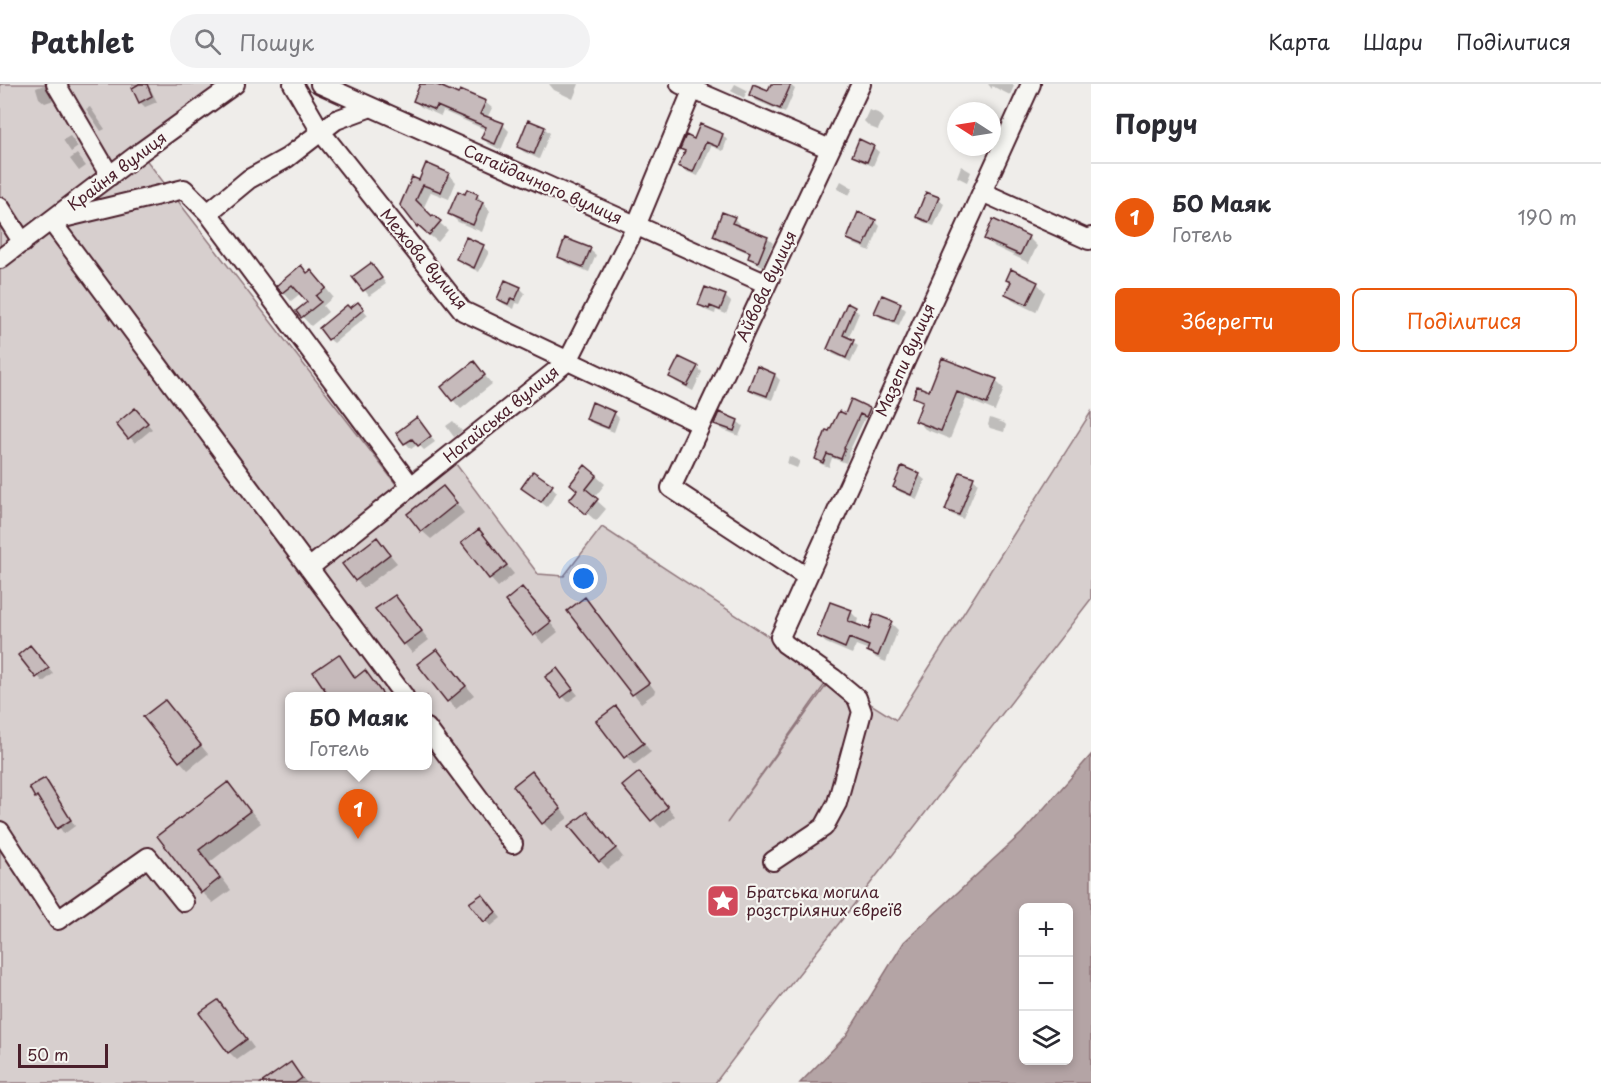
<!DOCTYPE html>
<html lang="uk">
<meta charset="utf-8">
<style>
body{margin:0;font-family:"Playpen Sans",sans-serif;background:#f2f2f3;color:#2b2b33}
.controls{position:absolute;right:18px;bottom:18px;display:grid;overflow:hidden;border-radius:9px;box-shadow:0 3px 9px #0003}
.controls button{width:54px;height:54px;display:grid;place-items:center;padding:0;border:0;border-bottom:2px solid #e1e1e2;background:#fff;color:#2b2b33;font:30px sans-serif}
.compass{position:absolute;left:947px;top:18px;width:54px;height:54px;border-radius:50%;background:#fff;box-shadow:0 3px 9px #0003;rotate:282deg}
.scale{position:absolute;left:18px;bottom:15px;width:90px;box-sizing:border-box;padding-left:6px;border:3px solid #4a1f2b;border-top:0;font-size:16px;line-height:21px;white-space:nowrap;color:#4a1f2b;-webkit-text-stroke:4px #f6f6f2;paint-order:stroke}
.you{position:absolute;left:584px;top:495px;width:21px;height:21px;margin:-15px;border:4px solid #fff;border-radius:50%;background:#1a73e8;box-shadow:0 0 0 9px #1a73e833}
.badge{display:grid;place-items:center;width:39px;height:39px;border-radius:50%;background:#ea580c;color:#fff;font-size:20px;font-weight:700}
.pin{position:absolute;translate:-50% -50px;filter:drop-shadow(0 2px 3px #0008)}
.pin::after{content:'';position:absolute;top:32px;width:21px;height:18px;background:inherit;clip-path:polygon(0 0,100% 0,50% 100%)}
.popup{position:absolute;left:285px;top:608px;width:147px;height:78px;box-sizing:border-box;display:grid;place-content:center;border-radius:9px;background:#fff;filter:drop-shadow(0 2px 4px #0005);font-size:20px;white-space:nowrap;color:#7c7c81}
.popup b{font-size:22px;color:#2b2b33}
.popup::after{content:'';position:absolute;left:50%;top:100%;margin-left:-12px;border:12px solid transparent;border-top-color:#fff}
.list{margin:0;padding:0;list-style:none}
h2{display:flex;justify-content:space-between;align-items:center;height:78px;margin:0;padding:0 24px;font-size:26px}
h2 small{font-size:20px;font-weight:400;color:#7c7c81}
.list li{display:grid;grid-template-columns:39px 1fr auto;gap:18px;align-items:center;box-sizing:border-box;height:108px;padding:0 24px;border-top:2px solid #e1e1e2}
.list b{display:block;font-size:22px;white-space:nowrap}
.list p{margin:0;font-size:20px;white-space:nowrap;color:#7c7c81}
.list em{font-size:20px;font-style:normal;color:#7c7c81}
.actions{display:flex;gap:12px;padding:18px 24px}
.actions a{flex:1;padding:14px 0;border:2px solid #ea580c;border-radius:9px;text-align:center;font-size:21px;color:#ea580c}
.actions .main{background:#ea580c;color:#fff}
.icon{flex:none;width:33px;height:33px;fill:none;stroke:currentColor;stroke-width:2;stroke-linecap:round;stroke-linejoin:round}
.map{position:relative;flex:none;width:1091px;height:999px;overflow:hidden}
header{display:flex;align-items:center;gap:36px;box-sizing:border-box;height:84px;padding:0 30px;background:#fff;border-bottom:2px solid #e1e1e2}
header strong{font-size:28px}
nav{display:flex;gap:33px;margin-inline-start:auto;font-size:21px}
.search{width:420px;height:54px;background:#f2f2f3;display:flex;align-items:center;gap:15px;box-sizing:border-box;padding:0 21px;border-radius:33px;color:#7c7c81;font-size:22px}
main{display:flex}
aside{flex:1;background:#fff}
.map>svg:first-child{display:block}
.green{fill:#d7cfce;stroke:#90777c;stroke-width:1.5;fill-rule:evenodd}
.water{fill:#b4a4a5;stroke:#8a6f74;stroke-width:1.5;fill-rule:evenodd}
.shadow{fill:#0003}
.building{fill:#c6babb;stroke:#4a1f2b;stroke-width:1.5}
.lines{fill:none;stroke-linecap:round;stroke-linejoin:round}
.minor-casing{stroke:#4a1f2b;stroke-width:22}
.minor{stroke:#f6f6f2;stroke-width:18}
.labels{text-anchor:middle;stroke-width:4.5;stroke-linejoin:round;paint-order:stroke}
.street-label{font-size:16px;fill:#4a1f2b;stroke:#f6f6f2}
.poi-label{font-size:16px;fill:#4a1f2b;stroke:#f6f6f2;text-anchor:start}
</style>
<header>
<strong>Pathlet</strong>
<div class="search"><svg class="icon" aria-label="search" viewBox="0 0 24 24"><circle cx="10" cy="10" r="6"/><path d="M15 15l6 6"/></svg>Пошук</div>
<nav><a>Карта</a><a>Шари</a><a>Поділитися</a></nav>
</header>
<main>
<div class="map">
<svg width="1091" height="999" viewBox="0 0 1091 999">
<rect width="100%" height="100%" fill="#efedea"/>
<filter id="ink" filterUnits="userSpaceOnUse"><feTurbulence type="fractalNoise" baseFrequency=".0167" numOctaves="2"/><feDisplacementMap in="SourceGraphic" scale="12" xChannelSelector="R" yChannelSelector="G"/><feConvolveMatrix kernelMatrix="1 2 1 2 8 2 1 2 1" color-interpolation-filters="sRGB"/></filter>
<g filter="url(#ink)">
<path class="green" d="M0 0H235L141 69 395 399 444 364 538 490 564 492 602 443 830 593 727 739 831 595 896 636 1091 328V515L867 804 771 925 715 999H0ZM289 612H427V682H289Z"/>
<path class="water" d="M1091 671V999H800L846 952 904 858 1022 749ZM1023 824H1068V976H1023Z"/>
<path class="shadow" d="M143 0H146L150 4 157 18 145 23 140 18Z
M422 0H447L444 6 459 12 485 18 492 24 487 34 503 41 509 47 501 66 489 60 482 54 486 46 443 27 441 32 421 23 415 17Z
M549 0H579L573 15 554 6Z
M735 0 747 6 744 14 731 7Z
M772 0H789L795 5 785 29 755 16 750 11 769 8Z
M988 0H1012L1014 2 1010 11 992 2V5Z
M44 1 50 7 54 16 45 19 39 14 36 4Z
M90 23 105 45 101 47 86 25Z
M869 26 878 29 883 35 878 46 870 43 864 37Z
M544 44 550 49 539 75 524 68 518 63Z
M723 51 727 56 723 67 711 62 698 92 685 87 680 82 686 68 682 65 695 57Z
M70 52 78 63 71 68 63 56Z
M873 63 879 68 873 82 860 77 854 71Z
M77 70 86 82 79 87 70 75Z
M961 82 971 88 967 98 957 93Z
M448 90 456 98 449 115 431 108 423 125 448 146 438 158 418 142 402 121 420 98Z
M841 97 853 104 849 111 837 105Z
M927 110 938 115 944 120 934 142 923 138 918 132Z
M477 111 490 127 482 148 458 138 450 130 466 112Z
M734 134 739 140 738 143 767 154 773 159 763 182 755 179 750 173 751 170 720 157 714 151Z
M875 137 880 142 870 167 854 160 849 154Z
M994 137 1028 153 1037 162 1029 179 995 163 986 154Z
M467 155 483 163 489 168 479 188 463 180 458 175Z
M590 166 596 171 589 188 565 178 560 172Z
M301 183 308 190 319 196 333 213 323 222 328 228 311 242 298 228 309 219 301 209 291 217 278 202Z
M376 186 386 200 369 212 355 193Z
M1007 196 1037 199 1045 208 1036 228 1015 218 1007 210 1012 200Z
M520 204 525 209 520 220 516 219 514 225 504 220 498 215Z
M706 205 725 212 731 218 726 230 716 226 715 230 705 226 700 221Z
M900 221 906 226 899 241 881 234 876 228Z
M854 224 859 229 848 255 858 262 851 278 833 270 828 265Z
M363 225 368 231 334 259 329 255 351 226Z
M474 279 492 300 461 325 453 316Z
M697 283 702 288 693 307 676 298 671 293Z
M775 291 780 296 772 316 755 310 750 304Z
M996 297 1004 305 995 327 966 315 950 355 925 345 917 336 923 320 915 312Z
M869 325 874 330 871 337 865 334 848 370 849 371 846 379 832 374 829 383 821 380 816 375 830 349 846 332Z
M614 329 619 334 614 348 593 340 587 334Z
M140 331 152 345 135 359 118 340Z
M990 334 1004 339 1006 341 1004 348 990 344 988 341Z
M417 335 435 358 424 366 418 360 411 365 398 349Z
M453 337 462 347 454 353 446 342Z
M737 337 743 342 739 352 721 345 716 339Z
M789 372 800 377 797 384 787 380Z
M919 391 925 396 917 415 900 408 895 403Z
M596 392 605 400 594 414 606 425 596 437 571 415Z
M973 395 978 399 963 435 951 430 947 425Z
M552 403 557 408 547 423 523 404Z
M451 412 464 429 431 455 422 447Z
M479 447 514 490 498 503 490 494Z
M377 455 397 479 364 504 356 496Z
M522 505 558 548 543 560 507 517Z
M394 513 429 556 412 569 377 526Z
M585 515 593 523 656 608 641 619 569 527Z
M851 528 858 535 856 542 869 547 891 539 898 546 886 578 876 574 869 566 856 561 852 570 826 559 818 552Z
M437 567 474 611 456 625 448 617Z
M35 569 53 590 43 598 20 572Z
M339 572 358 594 365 588 386 612H331L315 589Z
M557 586 578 611 568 618 547 593Z
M165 618 208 670 188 686 180 677Z
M624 633 651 668 634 681 598 637Z
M532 689 568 734 551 747 543 739Z
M639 690 675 732 661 744 625 702Z
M45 696 50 701 75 742 64 750 42 718 36 713Z
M228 700 261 739 210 778 231 806 213 819 202 808 159 752Z
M595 738 623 773 608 785 600 777Z
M487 817 501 834 491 842 485 837Z
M218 918 226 926 254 964 237 976 229 968Z
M291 980 307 999H264Z"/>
<path class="building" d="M139 0H147L152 12 139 19 132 4Z
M420 0H435L458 10 460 6 486 17 480 30 504 39 495 60 481 54 486 43 437 22 435 26 413 17Z
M753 0 768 6 771 0H791L780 25 749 11Z
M528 36 545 43 534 70 517 63Z
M700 40 723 50 718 63 706 58 693 88 678 82 685 67 680 65 686 51 694 55Z
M859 55 874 62 867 78 852 72Z
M426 79 449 89 441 108 423 101 416 116 432 132 433 131 441 137 429 151 418 141 417 143 400 121 412 93 419 96Z
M467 105 478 110 476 115 483 118 473 141 448 130 458 107 465 110Z
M926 108 939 113 929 138 916 133Z
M722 128 735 133 732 139 768 153 758 178 748 174 750 168 713 152Z
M858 128 876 136 864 162 847 155Z
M993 135 1029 152 1020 171 984 155Z
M466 153 484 161 474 184 456 175Z
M565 154 591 164 583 183 558 173Z
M371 179 382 194 363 207 352 193Z
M301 181 307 189 311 186 326 204 316 212 321 218 301 234 296 227 307 218 292 201 282 209 276 202Z
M1011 185 1038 198 1027 220 1005 210 1011 198 1006 196Z
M505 196 521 203 515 216 511 214 508 220 497 215Z
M705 203 726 211 720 226 710 222 709 225 698 221Z
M882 211 901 219 894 237 874 229Z
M358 218 364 225 328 256 319 244 347 221 350 224Z
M847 219 855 223 843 251 854 256 846 274 827 265Z
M679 273 698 282 687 302 669 293Z
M942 274 997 295 987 320 957 308 941 347 915 337 923 317 913 313 917 302 929 307Z
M474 277 485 291 452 317 441 303Z
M757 282 775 290 767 312 748 305Z
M851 315 870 324 866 333 860 330 844 364 845 365 841 375 827 370 823 379 815 375 826 346 829 347 839 327 845 330Z
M592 318 615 328 608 344 586 335Z
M135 324 148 339 128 355 116 340Z
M719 328 738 336 734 347 714 340Z
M417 333 431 352 418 362 412 355 404 360 396 349Z
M585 381 597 391 586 405 598 415 586 430 569 416 577 406 570 400Z
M902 382 920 390 911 411 893 403Z
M533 387 553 401 541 418 521 404Z
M960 388 974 393 959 431 945 426Z
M443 402 457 419 421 448 407 430Z
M479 445 507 481 489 495 461 459Z
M377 453 390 470 355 497 342 480Z
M522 503 551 538 533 552 505 517Z
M395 511 422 547 403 561 375 525Z
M585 513 649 599 632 611 567 527Z
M830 518 852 526 848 537 869 545 874 530 892 537 878 572 867 567 869 562 849 554 845 564 817 552Z
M30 561 49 584 36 594 18 571Z
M437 565 466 602 447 618 417 580Z
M339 570 355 594 365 586 384 612H329L313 588Z
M557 584 573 605 561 614 545 593Z
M165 616 201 661 179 678 143 633Z
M616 622 644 659 624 674 596 637Z
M532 687 561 725 542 740 513 702Z
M639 688 668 723 651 737 622 702Z
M45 694 71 736 57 745 37 712 35 714 29 703Z
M228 698 250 727 199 766 220 794 201 809 157 752Z
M587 728 616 764 599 778 569 742Z
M482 810 496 828 484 838 469 819Z
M218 916 247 955 228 969 199 929Z
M291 978 302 994 295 999H261Z"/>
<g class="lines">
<g class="minor-casing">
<path id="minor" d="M56 0 110 92
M293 0 321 48 463 227 701 340
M320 0 767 200
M680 0 830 65
M371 23 336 36 287 74 249 95 208 129 184 105 51 137 404 612
M982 108 1089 156 1091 153
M0 123 23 159
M208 129 411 402
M0 175 142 67 235 0
M309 484 568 277 636 142 695 0
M807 493 671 404 861 0
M427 644 513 760
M0 747 58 836 148 773 184 818
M773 777 824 743 837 719 862 628 857 614 833 594 785 560 780 553 1031 0"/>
</g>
<use href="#minor" class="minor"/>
</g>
</g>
<defs>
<g id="sight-square" transform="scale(1.725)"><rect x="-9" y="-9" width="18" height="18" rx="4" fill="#d1495b" stroke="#f6f6f2"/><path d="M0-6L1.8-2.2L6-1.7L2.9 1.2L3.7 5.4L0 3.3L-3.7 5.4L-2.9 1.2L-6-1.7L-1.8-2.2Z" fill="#fff"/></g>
</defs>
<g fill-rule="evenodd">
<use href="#sight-square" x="723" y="817"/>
</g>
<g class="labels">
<g class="street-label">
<text transform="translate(117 87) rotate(-37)" y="6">Крайня вулиця</text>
<text transform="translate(543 100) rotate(24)" y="6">Сагайдачного вулиця</text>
<text transform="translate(424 175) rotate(50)" y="6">Межова вулиця</text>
<text transform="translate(766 202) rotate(-65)" y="6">Айвова вулиця</text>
<text transform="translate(905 276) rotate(-66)" y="6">Мазепи вулиця</text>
<text transform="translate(501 330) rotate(-39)" y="6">Ногайська вулиця</text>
</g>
<g class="poi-label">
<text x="746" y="814">Братська могила<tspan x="746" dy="18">розстріляних євреїв</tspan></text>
</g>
</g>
</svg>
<div class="controls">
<button>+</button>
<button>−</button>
<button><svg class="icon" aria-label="layers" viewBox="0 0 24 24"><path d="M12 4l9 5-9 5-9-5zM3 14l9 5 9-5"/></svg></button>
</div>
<svg class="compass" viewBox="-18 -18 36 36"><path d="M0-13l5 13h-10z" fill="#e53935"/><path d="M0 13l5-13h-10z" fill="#7c7c81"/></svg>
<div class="scale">50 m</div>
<div class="you"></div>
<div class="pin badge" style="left:358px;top:755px">1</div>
<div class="popup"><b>БО Маяк</b>Готель</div>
</div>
<aside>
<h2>Поруч<small></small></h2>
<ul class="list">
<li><span class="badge">1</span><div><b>БО Маяк</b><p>Готель</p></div><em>190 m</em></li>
</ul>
<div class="actions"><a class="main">Зберегти</a><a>Поділитися</a></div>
</aside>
</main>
